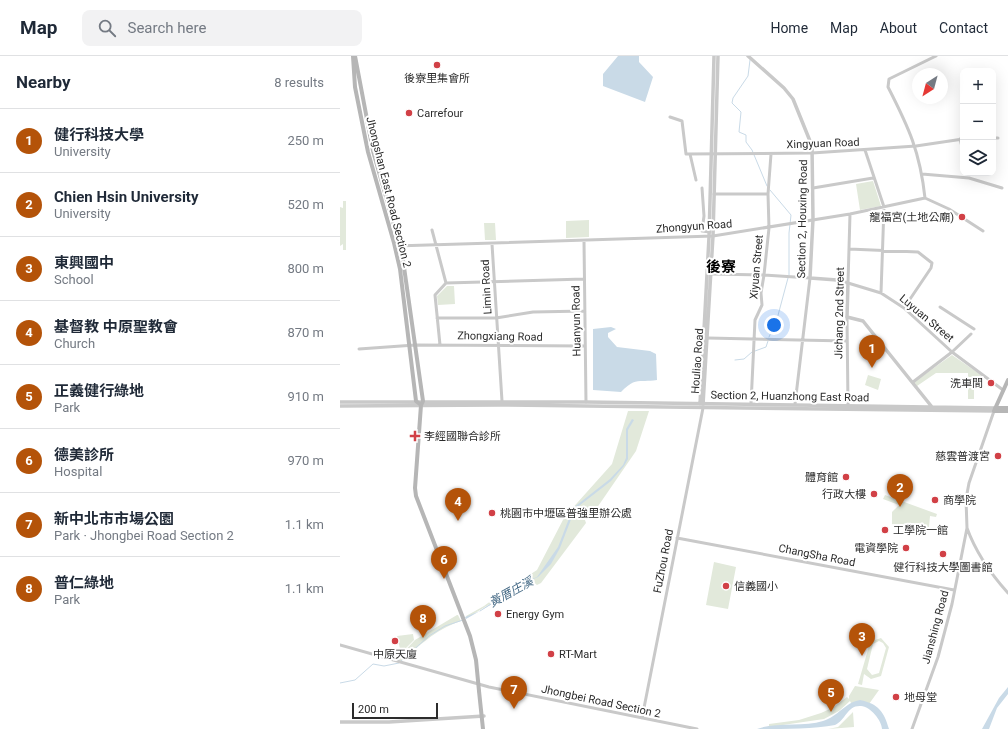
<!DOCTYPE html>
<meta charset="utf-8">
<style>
body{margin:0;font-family:Roboto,"Noto Sans TC",sans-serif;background:#f2f2f3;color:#1f2937}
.controls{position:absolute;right:12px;top:12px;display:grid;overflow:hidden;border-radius:8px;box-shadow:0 4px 16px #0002}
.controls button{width:36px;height:36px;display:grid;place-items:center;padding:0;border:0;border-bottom:1px solid #e0e1e3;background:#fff;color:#1f2937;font:20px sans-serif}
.compass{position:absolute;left:572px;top:12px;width:36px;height:36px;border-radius:50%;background:#fff;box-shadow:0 4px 16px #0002;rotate:216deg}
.scale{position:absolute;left:12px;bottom:10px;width:86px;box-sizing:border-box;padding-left:4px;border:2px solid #2c2c2c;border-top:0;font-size:11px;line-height:14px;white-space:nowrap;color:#2c2c2c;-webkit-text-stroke:3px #fff;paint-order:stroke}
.you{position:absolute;left:434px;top:269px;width:14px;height:14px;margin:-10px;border:3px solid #fff;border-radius:50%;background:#1a73e8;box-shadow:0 0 0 6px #1a73e833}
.badge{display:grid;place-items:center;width:26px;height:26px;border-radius:50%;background:#b45309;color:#fff;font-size:13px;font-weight:700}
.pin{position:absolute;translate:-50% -33px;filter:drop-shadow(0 1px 2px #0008)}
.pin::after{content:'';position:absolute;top:21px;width:14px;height:12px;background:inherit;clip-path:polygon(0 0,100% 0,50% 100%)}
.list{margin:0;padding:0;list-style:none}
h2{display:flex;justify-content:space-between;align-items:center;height:52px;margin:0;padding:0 16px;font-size:17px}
h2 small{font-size:13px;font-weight:400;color:#747a83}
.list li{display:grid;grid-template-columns:26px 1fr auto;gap:12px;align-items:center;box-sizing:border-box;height:64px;padding:0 16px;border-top:1px solid #e0e1e3}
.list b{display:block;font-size:15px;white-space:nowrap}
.list p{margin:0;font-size:13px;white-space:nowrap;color:#747a83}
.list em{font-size:13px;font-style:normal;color:#747a83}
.icon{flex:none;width:22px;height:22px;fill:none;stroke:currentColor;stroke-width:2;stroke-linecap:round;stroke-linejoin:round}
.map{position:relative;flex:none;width:668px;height:673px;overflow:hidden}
header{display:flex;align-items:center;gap:24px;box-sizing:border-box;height:56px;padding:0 20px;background:#fff;border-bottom:1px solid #e0e1e3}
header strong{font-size:19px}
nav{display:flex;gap:22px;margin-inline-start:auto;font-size:14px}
.search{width:280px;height:36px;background:#f2f2f3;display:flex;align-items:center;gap:10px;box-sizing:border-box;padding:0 14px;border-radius:8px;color:#747a83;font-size:15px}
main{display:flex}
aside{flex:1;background:#fff}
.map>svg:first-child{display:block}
.green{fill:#e2e9db;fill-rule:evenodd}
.water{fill:#c9dae7}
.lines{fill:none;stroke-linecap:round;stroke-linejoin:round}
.stream{stroke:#c9dae7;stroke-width:1}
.minor{stroke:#c9c9c9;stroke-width:3}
.tertiary{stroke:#c9c9c9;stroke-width:3.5}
.secondary{stroke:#b6b6b6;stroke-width:4}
.secondary-bridge{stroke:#b6b6b6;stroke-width:4}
.poi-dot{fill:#d14046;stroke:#fff;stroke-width:1.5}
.labels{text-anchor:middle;stroke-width:4;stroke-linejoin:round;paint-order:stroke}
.poi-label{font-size:11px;fill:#2c2c2c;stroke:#fff;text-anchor:start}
.street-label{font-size:11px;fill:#2c2c2c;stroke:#fff}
.water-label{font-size:12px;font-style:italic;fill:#446985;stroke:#fff}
.district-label{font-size:15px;font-weight:bold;fill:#000;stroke:#fff}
</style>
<header>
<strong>Map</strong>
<div class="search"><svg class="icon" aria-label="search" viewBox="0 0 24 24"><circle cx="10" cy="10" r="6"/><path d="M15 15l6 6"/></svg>Search here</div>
<nav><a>Home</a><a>Map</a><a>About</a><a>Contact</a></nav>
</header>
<main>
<aside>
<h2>Nearby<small>8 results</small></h2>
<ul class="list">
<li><span class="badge">1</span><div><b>健行科技大學</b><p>University</p></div><em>250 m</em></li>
<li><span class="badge">2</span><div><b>Chien Hsin University</b><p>University</p></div><em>520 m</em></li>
<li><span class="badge">3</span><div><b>東興國中</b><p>School</p></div><em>800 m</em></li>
<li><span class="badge">4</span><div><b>基督教 中原聖教會</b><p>Church</p></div><em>870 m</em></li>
<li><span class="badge">5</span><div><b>正義健行綠地</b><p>Park</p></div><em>910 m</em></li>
<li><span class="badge">6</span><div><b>德美診所</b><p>Hospital</p></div><em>970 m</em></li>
<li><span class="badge">7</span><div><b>新中北市市場公園</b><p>Park · Jhongbei Road Section 2</p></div><em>1.1 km</em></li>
<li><span class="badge">8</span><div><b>普仁綠地</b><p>Park</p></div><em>1.1 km</em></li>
</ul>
</aside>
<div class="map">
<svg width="668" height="673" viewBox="0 0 668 673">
<rect width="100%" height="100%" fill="#fff"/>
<path class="green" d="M533 125 541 150 520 154 516 128Z
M3 145H6V194H3V188L0 190V151L3 152Z
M249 164V181L226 182V165Z
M144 167H155L156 184H145Z
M107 230H114L115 248 98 249 97 240Z
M612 299 641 319 634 332V343H628V317H596L577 330 574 326Z
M528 319 541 323 538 334 525 329Z
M288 355H309L296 395 252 459 250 460 229 456 272 408Z
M545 439 597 458 596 461 590 460 589 471 580 477 552 468V456L559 449 543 443Z
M225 460 245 464 246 467 201 527 197 529 193 526 181 527 158 543 127 562 126 560 144 550 163 536 197 514Z
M374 506 396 511 388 553 366 549Z
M117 559H118L121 565C94 574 80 590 59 607L55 605 75 584Z
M73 578 74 584 61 597 57 580Z
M532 580H535V584L541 582 549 591 541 620 531 623 524 618 522 629 518 628ZM539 585 543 587 546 592 539 617 532 619 527 613 533 588Z
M515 630 539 634 529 648 511 647 510 645 499 655 484 663 429 671V668L459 664 481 657 494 651 507 641 509 643V640Z
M513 656 514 671 488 673 498 671Z"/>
<path class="water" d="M278 0H299V6L313 21 305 46 263 30V18Z
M271 271 276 273 268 277V281L277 291 310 295 316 298 317 324C299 327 296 320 281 336L253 334V273Z
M292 363 294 364 288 374V403L284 410 271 425 235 453 220 492 211 508 198 521 180 529 159 544 126 563 125 561 140 555 179 528 197 521 218 491 233 452 270 423 283 409 286 402V373Z
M668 631V638L657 652 649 673H642L659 642Z
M520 644C539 648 544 656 549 673H542C542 665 530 650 521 650 507 649 506 664 495 669 474 673 440 673 417 673 434 666 464 671 483 665 499 660 504 647 520 644Z"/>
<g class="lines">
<path class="stream" d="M410 4 408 20 393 42 392 47 401 56 399 76 406 79V86L412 94 427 130
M430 134 451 159 449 177V219
M429 281 437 263 448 222
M415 295 426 291 428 285
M395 304 404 303 412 296
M140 555 151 548
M61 605 89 580 105 570 123 564
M0 627 15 624 33 608 44 610 59 607"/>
<path class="minor" d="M330 61 342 65 346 98 472 97 576 90 623 83
M653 82H658
M620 83 623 95
M525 94 544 151 541 237
M350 98 356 124
M582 118 629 122 662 132
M362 132 364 160 362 175 370 176
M473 132 533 122
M374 138H428
M585 142C580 96 569 72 548 31L549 23 596 0
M510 158 508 227 541 237 564 252 612 296 663 334
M92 174 106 227 95 239 100 289
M244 185 246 346
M152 188 162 345
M55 190 373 180 510 158 585 142 609 153 643 175
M509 193 578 196 592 207 591 212 564 252
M371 218 424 219 470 222 455 348
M106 227 244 223
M600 251 634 273
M507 261 508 349 510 351
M97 262H156L193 256 245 255
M368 282 507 285
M19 293 75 289 245 290
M573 326 612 296 631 278
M411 348 415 264 422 249 421 237 424 219 429 172 428 138 431 98
M627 472C636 497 650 517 668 537
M337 482 614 534
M0 589 149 631 357 673
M302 662 363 352
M572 673 598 601 612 548 627 472 626 443 629 427 654 355"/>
<path class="tertiary" d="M408 0 444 32 453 43 472 90 473 163 470 222 497 224 508 227 507 261 523 265 592 351
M0 346H246L655 352
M360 348 369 181 374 0
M363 349 373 180 378 0
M0 350 161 349 654 355
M0 666H49L144 660"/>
<path class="secondary" d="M13 0 15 31 28 96 54 187 60 213 76 345 81 349
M15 0 33 95 62 197 83 345 81 349 75 432 76 440 130 580 136 604 139 635
M668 324 654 355H668
M655 352H668"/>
<path class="secondary-bridge" d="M139 635 143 673"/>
</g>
<g class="poi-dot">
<circle cx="97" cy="9" r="4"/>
<circle cx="69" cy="57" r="4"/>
<circle cx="622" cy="161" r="4"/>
<circle cx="651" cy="327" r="4"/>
<path d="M73 374h4v4h4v4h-4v4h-4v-4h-4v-4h4z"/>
<circle cx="658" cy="400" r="4"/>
<circle cx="506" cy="421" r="4"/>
<circle cx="534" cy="438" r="4"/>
<circle cx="595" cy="444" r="4"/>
<circle cx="152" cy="457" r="4"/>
<circle cx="545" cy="474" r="4"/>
<circle cx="566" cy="492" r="4"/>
<circle cx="603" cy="498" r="4"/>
<circle cx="386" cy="530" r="4"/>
<circle cx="158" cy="558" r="4"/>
<circle cx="55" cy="585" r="4"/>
<circle cx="211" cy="598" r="4"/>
<circle cx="556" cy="641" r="4"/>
</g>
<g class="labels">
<g class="poi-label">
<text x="97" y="26" text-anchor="middle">後寮里集會所</text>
<text x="77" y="61">Carrefour</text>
<text x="614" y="165" text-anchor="end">龍福宮(土地公廟)</text>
<text x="643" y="331" text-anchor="end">洗車間</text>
<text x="84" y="384">李經國聯合診所</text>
<text x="650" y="404" text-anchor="end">慈雲普渡宮</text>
<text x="498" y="425" text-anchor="end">體育館</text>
<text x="526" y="442" text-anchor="end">行政大樓</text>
<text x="603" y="448">商學院</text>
<text x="160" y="461">桃園市中壢區普強里辦公處</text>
<text x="553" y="478">工學院一館</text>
<text x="558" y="496" text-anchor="end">電資學院</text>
<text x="603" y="515" text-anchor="middle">健行科技大學圖書館</text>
<text x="394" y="534">信義國小</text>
<text x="166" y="562">Energy Gym</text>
<text x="55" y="602" text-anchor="middle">中原天廈</text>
<text x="219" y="602">RT-Mart</text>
<text x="564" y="645">地母堂</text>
</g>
<g class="street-label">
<text transform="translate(483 87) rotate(-2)" y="4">Xingyuan Road</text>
<text transform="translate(49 136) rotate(76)" y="4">Jhongshan East Road Section 2</text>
<text transform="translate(462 163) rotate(-89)" y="4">Section 2, Houxing Road</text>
<text transform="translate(354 170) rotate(-4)" y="4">Zhongyun Road</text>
<text transform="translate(416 211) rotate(-85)" y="4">Xiyuan Street</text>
<text transform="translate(146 231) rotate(-93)" y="4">Limin Road</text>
<text transform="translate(499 257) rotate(-89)" y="4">Jichang 2nd Street</text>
<text transform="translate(587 262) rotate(40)" y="4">Luyuan Street</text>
<text transform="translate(236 265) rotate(-91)" y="4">Huanyun Road</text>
<text transform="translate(160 280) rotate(1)" y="4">Zhongxiang Road</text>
<text transform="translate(357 305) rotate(-86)" y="4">Houliao Road</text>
<text transform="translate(450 340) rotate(1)" y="4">Section 2, Huanzhong East Road</text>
<text transform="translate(477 499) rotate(11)" y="4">ChangSha Road</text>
<text transform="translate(323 505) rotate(-79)" y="4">FuZhou Road</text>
<text transform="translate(595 571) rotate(-75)" y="4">Jianshing Road</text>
<text transform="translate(261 645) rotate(12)" y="4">Jhongbei Road Section 2</text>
</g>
<g class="water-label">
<text transform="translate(171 536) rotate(-29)" y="4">黃厝庄溪</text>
</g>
<g class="district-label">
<text x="381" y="216">後寮</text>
</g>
</g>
</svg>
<div class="controls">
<button>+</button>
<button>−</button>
<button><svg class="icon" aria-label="layers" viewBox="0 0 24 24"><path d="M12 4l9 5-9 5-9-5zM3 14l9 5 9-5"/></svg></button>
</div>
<svg class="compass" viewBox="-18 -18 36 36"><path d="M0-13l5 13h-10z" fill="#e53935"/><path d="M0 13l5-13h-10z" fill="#747a83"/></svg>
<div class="scale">200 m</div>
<div class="you"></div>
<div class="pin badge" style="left:532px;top:312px">1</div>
<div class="pin badge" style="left:560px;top:451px">2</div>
<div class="pin badge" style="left:522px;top:600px">3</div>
<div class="pin badge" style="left:118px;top:465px">4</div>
<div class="pin badge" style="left:491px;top:656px">5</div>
<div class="pin badge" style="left:104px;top:523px">6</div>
<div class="pin badge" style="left:174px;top:653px">7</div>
<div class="pin badge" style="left:83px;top:582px">8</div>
</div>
</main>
